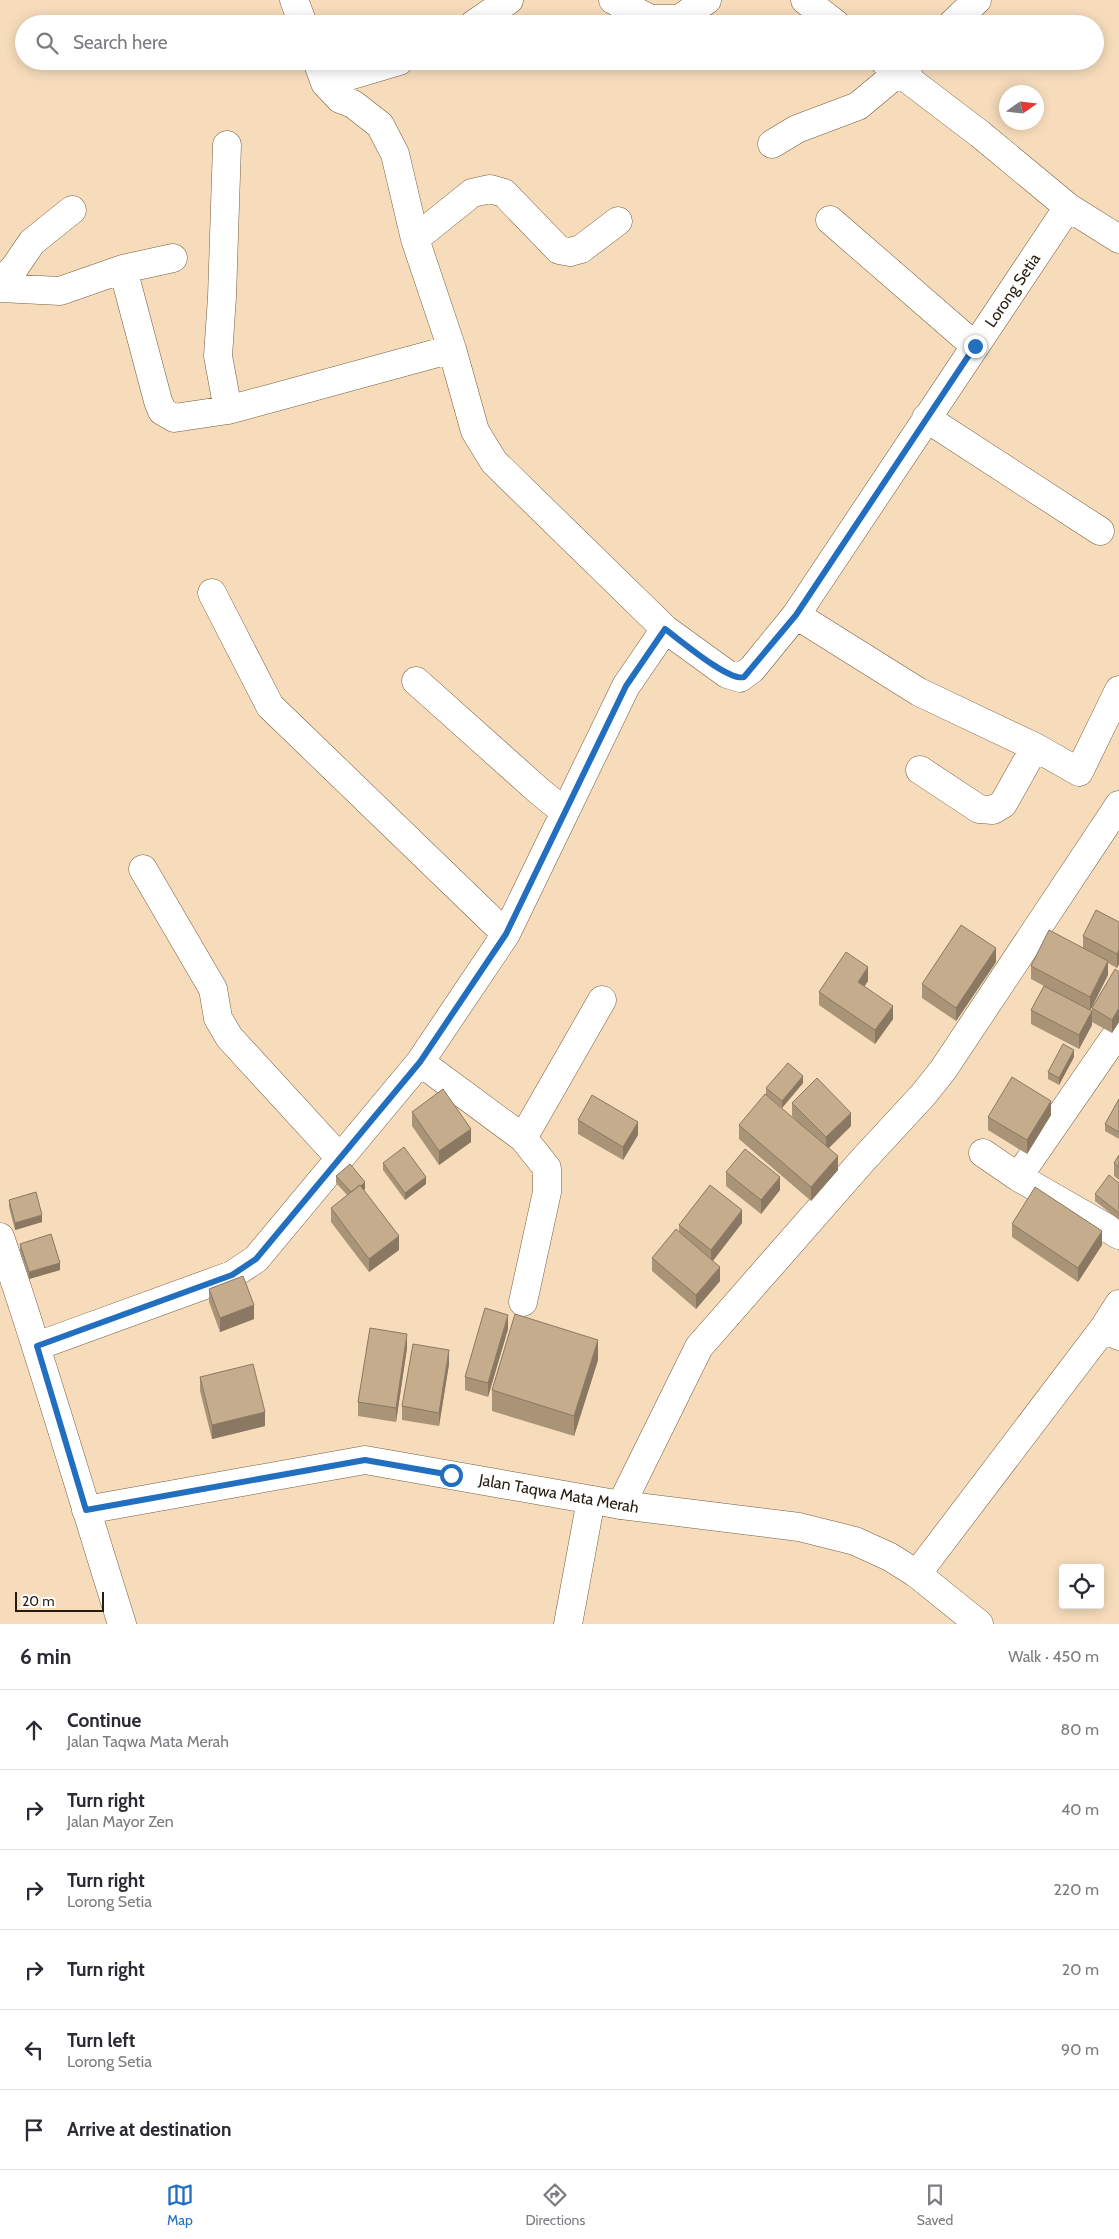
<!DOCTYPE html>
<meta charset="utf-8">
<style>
body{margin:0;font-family:Cabin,sans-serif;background:#f2f2f3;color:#2b2b33}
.controls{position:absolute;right:15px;bottom:15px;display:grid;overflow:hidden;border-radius:5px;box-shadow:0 2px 12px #0003}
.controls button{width:45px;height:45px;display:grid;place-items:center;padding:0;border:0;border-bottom:1px solid #e1e1e2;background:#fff;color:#2b2b33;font:25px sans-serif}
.compass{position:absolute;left:999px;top:85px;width:45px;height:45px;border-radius:50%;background:#fff;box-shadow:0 2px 12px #0003;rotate:76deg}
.scale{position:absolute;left:15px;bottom:12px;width:89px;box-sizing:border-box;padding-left:5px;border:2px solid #251c0f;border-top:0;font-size:14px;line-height:18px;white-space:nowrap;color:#251c0f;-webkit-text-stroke:4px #fff;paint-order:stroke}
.stop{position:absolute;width:15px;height:15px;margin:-11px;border:4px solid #236fbf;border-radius:50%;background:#fff}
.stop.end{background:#236fbf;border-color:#fff;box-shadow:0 1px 5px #0008}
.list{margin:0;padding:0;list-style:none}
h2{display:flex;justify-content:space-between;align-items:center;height:65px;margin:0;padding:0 20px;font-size:21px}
h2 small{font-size:16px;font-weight:400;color:#7c7c81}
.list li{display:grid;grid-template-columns:32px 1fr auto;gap:15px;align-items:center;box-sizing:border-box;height:80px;padding:0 20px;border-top:1px solid #e1e1e2}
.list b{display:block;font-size:19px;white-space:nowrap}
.list p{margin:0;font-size:16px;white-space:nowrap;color:#7c7c81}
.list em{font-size:16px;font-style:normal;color:#7c7c81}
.icon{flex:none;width:28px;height:28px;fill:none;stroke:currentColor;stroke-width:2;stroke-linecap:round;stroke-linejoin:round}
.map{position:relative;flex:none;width:1119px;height:1624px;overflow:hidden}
.search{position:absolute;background:#fff;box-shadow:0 2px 12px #0003;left:15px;right:15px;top:15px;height:55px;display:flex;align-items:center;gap:12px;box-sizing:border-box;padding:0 18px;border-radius:28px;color:#7c7c81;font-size:19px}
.sheet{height:545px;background:#fff}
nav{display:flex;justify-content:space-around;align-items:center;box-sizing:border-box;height:70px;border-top:1px solid #e1e1e2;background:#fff;font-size:14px;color:#7c7c81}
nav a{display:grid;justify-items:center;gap:2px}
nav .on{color:#236fbf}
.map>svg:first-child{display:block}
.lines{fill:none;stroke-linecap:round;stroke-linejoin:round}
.minor-casing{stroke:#745d3f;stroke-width:29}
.tertiary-casing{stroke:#745d3f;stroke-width:29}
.minor{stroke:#fff;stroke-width:28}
.tertiary{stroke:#fff;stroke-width:28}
.wall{fill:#a99478}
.shaded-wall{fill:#8a7862}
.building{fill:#c5ac8c;stroke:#8a7862}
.route{stroke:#236fbf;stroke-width:6}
.labels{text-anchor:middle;stroke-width:4.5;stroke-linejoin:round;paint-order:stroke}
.street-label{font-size:16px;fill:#251c0f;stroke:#fff}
</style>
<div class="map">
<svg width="1119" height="1624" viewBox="0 0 1119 1624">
<rect width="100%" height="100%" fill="#f6dcbb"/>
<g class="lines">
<g class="minor-casing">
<path id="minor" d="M294 0 303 24
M613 0 651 19H679L707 0
M805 0 836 24
M474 24 509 0
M952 24 977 0
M317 61 325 83 340 99 353 104 380 125 395 154 415 239 452 349 475 431 494 462 665 629 727 674 740 678 752 669 796 615 1068 207
M884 61 980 134 1068 207 1119 239
M325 83 399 61
M772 144 797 129 858 106 912 61
M227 145 222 297 218 356 228 410
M830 220 975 346
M415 239 472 193 490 189 504 193 559 250 570 252 581 249 618 221
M123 269 158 401 162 411 174 418 228 410 452 349
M0 283 15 267 32 242 72 210
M0 288 60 291 123 269 173 258
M926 418 1100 531
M212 593 270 706 506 934
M796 615 919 692 1035 747 1079 772 1119 690
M416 681 539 791 565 812
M920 770 979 809 993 810 1003 804 1035 747
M143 869 213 989 218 1018 229 1037 340 1158
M420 1062 523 1138 547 1168V1192L523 1302
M523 1138 602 1000
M983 1153 1018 1177 1119 1235
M1018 1177 1119 1031
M1119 1304 1103 1329 1119 1336
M37 1346 232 1275 256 1259 420 1062 506 934 626 686 665 629
M621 1505 699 1347 862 1161 923 1095 943 1070 1119 805
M917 1574 1103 1329
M568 1624 591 1500"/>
</g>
<g class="tertiary-casing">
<path id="tertiary" d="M0 1237C44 1365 81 1495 122 1624
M86 1510 365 1460 621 1505 799 1527 855 1541 890 1557 917 1574 979 1624"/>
</g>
<use href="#minor" class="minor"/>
<use href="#tertiary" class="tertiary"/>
</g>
<path class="wall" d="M1119 922V964L1117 968 1108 963V975L1090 1010 1092 1025 1079 1049 1031 1024V1010L1044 986 1031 979V966L1083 947V936Z
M996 962 956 1021 922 998V984Z
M1119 972V1022L1112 1033 1092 1022V1008Z
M868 981 864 986 893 1019 875 1044 819 1005V992Z
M1074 1057 1059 1085 1048 1079V1072Z
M803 1083 782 1108 766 1095V1088Z
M1119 1099V1139L1105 1131V1124Z
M792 1103 851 1126 828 1148 838 1170 811 1201 739 1139V1125L797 1121 792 1116Z
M412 1112 471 1142 439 1165 412 1126Z
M1051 1115 1027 1154 988 1130V1117Z
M578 1120 638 1135 623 1160 578 1134Z
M1119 1155V1180L1114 1176V1163Z
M383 1163 426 1184 405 1200 383 1170Z
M726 1172 780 1190 761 1214 726 1186Z
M336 1176 365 1189 364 1190 399 1250 369 1272 331 1222V1208L347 1195 336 1183Z
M1119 1183V1220L1095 1201V1194Z
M9 1200 42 1222 15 1230 9 1207Z
M742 1223 713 1261 720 1281 696 1309 652 1271V1258L679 1232V1225Z
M1012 1224 1102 1245 1078 1282 1012 1237Z
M20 1244 60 1270 29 1279 20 1251Z
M209 1289 254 1319 220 1332 209 1302Z
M508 1329 488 1397 465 1390V1377Z
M407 1348 396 1422 358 1416V1402Z
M598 1360 574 1436 492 1411V1390Z
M449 1364 439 1426 402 1420V1406Z
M200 1377 265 1426 212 1439 200 1391Z"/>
<path class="shaded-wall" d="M996 948V962L956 1021V1008Z
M1119 950V964L1117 968V954Z
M1108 961V975L1090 1011V997Z
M868 967V981L858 996V982Z
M893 1006V1019L875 1044V1030Z
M1119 1008V1022L1112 1033V1020Z
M1092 1011V1025L1079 1049V1035Z
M1074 1050V1057L1059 1085V1078Z
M803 1076V1083L782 1108V1101Z
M1051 1101V1115L1027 1154V1140Z
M851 1113V1126L826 1151V1137Z
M638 1122V1135L623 1160V1147Z
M471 1129V1142L439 1165V1151Z
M838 1156V1170L811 1201V1187Z
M426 1177V1184L405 1200V1193Z
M780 1177V1190L761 1214V1200Z
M365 1182V1189L351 1200V1193Z
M742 1210V1223L711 1263V1250Z
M42 1215V1222L15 1230V1223Z
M1102 1231V1245L1078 1282V1268Z
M399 1236V1250L369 1272V1259Z
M60 1263V1270L29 1279V1272Z
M720 1267V1281L696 1309V1295Z
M254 1305V1319L220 1332V1318Z
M508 1315V1329L488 1397V1383Z
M407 1334V1348L396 1422V1408Z
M598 1340V1360L574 1436V1416Z
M449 1350V1364L439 1426V1413Z
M265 1412V1426L212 1439V1425Z"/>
<path class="building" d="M1096 910 1119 922V950L1117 954 1083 936Z
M961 925 996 948 956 1008 922 984Z
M1049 930 1108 961 1090 997 1031 966Z
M846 952 868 967 858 982 893 1006 875 1030 819 992Z
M1115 969 1119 972V1008L1112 1020 1092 1008Z
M1044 986 1092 1011 1079 1035 1031 1010Z
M1063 1044 1074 1050 1059 1078 1048 1072Z
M788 1063 803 1076 782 1101 766 1088Z
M1012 1077 1051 1101 1027 1140 988 1117Z
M817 1078 851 1113 826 1137 792 1103Z
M443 1089 471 1129 439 1151 412 1112Z
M765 1094 838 1156 811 1187 739 1125Z
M592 1095 638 1122 623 1147 578 1120Z
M1119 1099V1132L1105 1124Z
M404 1147 426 1177 405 1193 383 1163Z
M745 1149 780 1177 761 1200 726 1172Z
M1119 1155V1167L1114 1163Z
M350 1164 365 1182 361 1186 360 1185 351 1192 336 1176Z
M1109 1175 1119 1183V1213L1095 1194Z
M360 1185 399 1236 369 1259 331 1208Z
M710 1185 742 1210 711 1250 679 1225Z
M1035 1187 1102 1231 1078 1268 1012 1224Z
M36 1192 42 1215 15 1223 9 1200Z
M676 1229 720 1267 696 1295 652 1258Z
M51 1234 60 1263 29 1272 20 1244Z
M243 1276 254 1305 220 1318 209 1289Z
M485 1308 508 1315 488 1383 465 1377Z
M515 1314 598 1340 574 1416 492 1390Z
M370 1328 407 1334 396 1408 358 1402Z
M413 1344 449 1350 439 1413 402 1406Z
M253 1364 265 1412 212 1425 200 1377Z"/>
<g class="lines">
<path class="route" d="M451 1475 365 1460 86 1510 37 1346 232 1275 256 1259 420 1062 506 934 626 686 665 629C679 639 729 682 744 677L796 615 975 346"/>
</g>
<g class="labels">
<g class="street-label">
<text transform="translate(1012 290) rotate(-56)" y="6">Lorong Setia</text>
<text transform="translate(559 1493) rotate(10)" y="6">Jalan Taqwa Mata Merah</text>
</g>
</g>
</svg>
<div class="controls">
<button><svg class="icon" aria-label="locate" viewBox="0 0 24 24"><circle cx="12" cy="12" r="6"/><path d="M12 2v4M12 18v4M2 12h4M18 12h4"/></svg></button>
</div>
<svg class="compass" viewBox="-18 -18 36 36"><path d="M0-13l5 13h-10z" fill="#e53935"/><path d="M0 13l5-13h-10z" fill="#7c7c81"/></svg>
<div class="scale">20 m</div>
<div class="stop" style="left:451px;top:1475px"></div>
<div class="stop end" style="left:975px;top:346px"></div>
<div class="search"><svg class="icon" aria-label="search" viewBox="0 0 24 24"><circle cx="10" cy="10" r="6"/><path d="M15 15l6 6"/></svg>Search here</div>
</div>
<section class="sheet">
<h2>6 min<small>Walk · 450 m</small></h2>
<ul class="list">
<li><svg class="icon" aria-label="ahead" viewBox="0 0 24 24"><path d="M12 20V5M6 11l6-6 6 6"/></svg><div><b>Continue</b><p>Jalan Taqwa Mata Merah</p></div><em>80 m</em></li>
<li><svg class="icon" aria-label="right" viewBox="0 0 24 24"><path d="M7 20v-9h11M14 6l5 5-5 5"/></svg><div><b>Turn right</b><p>Jalan Mayor Zen</p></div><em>40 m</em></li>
<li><svg class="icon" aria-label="right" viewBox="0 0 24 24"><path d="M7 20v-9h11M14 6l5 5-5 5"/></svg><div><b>Turn right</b><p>Lorong Setia</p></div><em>220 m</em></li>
<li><svg class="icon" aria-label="right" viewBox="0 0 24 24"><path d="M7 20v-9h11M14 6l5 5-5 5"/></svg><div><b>Turn right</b></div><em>20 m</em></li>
<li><svg class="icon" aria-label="left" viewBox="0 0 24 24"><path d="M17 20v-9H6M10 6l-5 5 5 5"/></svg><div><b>Turn left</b><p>Lorong Setia</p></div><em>90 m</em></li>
<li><svg class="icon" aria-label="arrive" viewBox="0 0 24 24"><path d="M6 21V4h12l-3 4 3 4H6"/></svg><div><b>Arrive at destination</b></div></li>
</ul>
</section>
<nav>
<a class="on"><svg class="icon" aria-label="map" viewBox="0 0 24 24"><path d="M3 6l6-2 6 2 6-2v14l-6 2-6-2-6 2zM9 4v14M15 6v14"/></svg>Map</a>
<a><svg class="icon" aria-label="directions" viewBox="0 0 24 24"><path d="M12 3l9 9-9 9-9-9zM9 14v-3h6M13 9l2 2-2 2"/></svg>Directions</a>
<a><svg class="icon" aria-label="saved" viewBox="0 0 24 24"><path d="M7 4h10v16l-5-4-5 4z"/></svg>Saved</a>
</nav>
